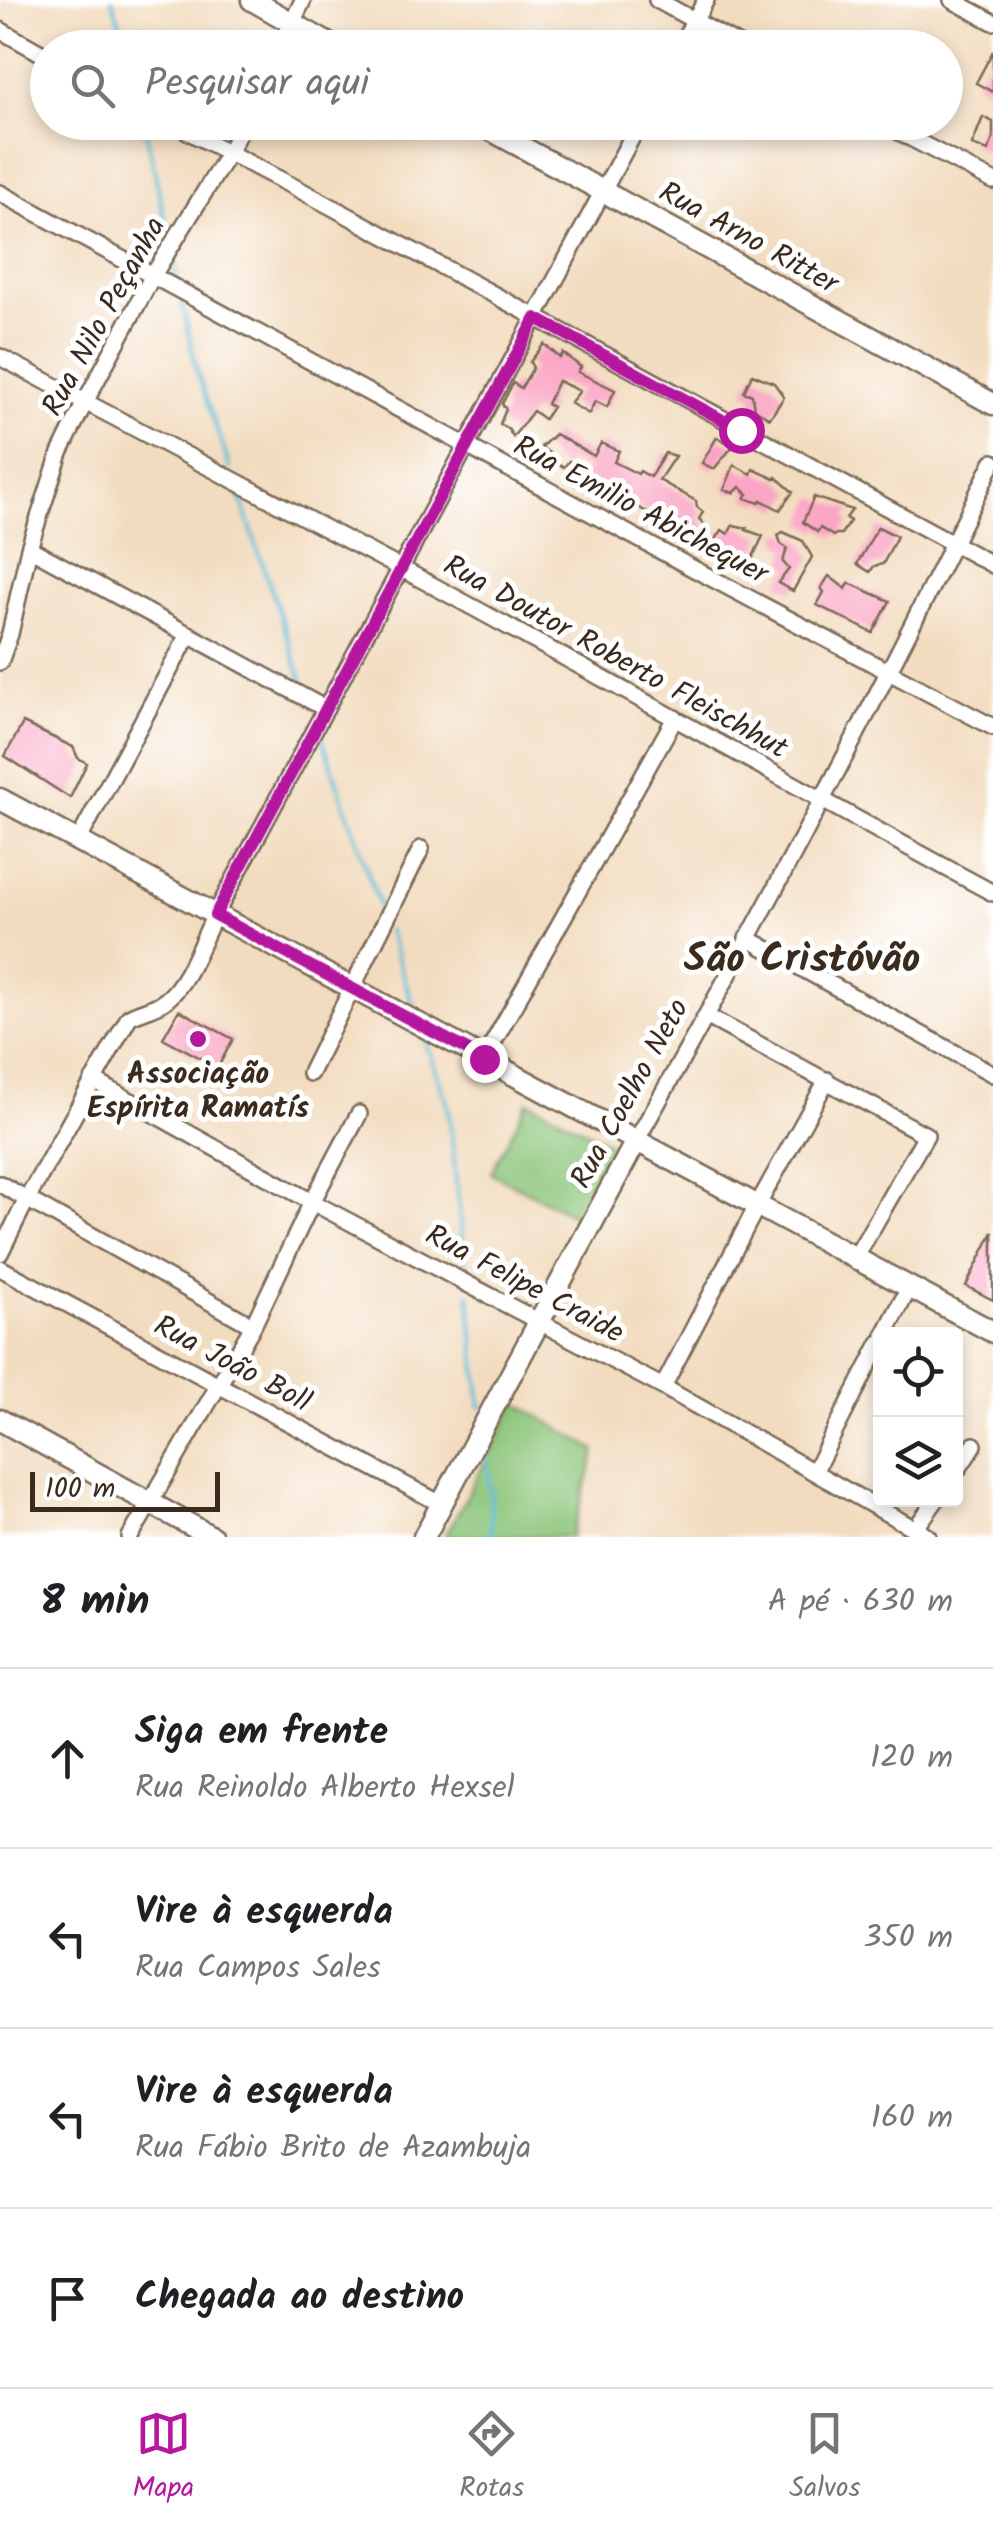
<!DOCTYPE html>
<html lang="pt">
<meta charset="utf-8">
<style>
body{margin:0;font-family:Kalam,sans-serif;background:#f2f2f2;color:#202124}
.controls{position:absolute;right:30px;bottom:30px;display:grid;overflow:hidden;border-radius:10px;box-shadow:0 5px 15px #0003}
.controls button{width:90px;height:90px;display:grid;place-items:center;padding:0;border:0;border-bottom:2px solid #e0e0e0;background:#fff;color:#202124;font:50px sans-serif}
.scale{position:absolute;left:30px;bottom:25px;width:190px;box-sizing:border-box;padding-left:10px;border:5px solid #3b2a1e;border-top:0;font-size:28px;line-height:35px;white-space:nowrap;color:#3b2a1e;-webkit-text-stroke:8px #fff;paint-order:stroke}
.stop{position:absolute;width:30px;height:30px;margin:-22px;border:8px solid #b5179e;border-radius:50%;background:#fff}
.stop.end{background:#b5179e;border-color:#fff;box-shadow:0 2px 10px #0008}
.list{margin:0;padding:0;list-style:none}
h2{display:flex;justify-content:space-between;align-items:center;height:130px;margin:0;padding:0 40px;font-size:42px}
h2 small{font-size:32px;font-weight:400;color:#757577}
.list li{display:grid;grid-template-columns:65px 1fr auto;gap:30px;align-items:center;box-sizing:border-box;height:180px;padding:0 40px;border-top:2px solid #e0e0e0}
.list b{display:block;font-size:38px;white-space:nowrap}
.list p{margin:0;font-size:32px;white-space:nowrap;color:#757577}
.list em{font-size:32px;font-style:normal;color:#757577}
.icon{flex:none;width:55px;height:55px;fill:none;stroke:currentColor;stroke-width:2;stroke-linecap:round;stroke-linejoin:round}
.map{position:relative;flex:none;width:993px;height:1537px;overflow:hidden}
.search{position:absolute;background:#fff;box-shadow:0 5px 15px #0003;left:30px;right:30px;top:30px;height:110px;display:flex;align-items:center;gap:25px;box-sizing:border-box;padding:0 35px;border-radius:55px;color:#757577;font-size:38px}
.sheet{height:850px;background:#fff}
nav{display:flex;justify-content:space-around;align-items:center;box-sizing:border-box;height:140px;border-top:2px solid #e0e0e0;background:#fff;font-size:28px;color:#757577}
nav a{display:grid;justify-items:center;gap:5px}
nav .on{color:#b5179e}
.map>svg:first-child{display:block}
.green{fill:#8cc579;stroke:#64784c;stroke-width:2.5}
.lines{fill:none;stroke-linecap:round;stroke-linejoin:round}
.stream{stroke:#58bbd7;stroke-width:4}
.building{fill:#fba5c5}
.minor-casing{stroke:#7b6856;stroke-width:20}
.tertiary-casing{stroke:#7b6856;stroke-width:25}
.minor{stroke:#fff;stroke-width:15}
.tertiary{stroke:#fff;stroke-width:20}
.route{stroke:#b5179e;stroke-width:12}
.poi-dot{fill:#b5179e;stroke:#fff;stroke-width:4}
.labels{text-anchor:middle;stroke-width:10;stroke-linejoin:round;paint-order:stroke}
.street-label{font-size:30px;fill:#3b2a1e;stroke:#fff}
.poi-label{font-size:30px;font-weight:bold;fill:#3b2a1e;stroke:#fff}
.district-label{font-size:40px;font-weight:bold;fill:#3b2a1e;stroke:#fff}
</style>
<div class="map">
<svg width="993" height="1537" viewBox="0 0 993 1537">
<rect width="100%" height="100%" fill="#fff"/>
<filter id="ink" filterUnits="userSpaceOnUse"><feTurbulence type="fractalNoise" baseFrequency=".01" numOctaves="2"/><feDisplacementMap in="SourceGraphic" scale="20" xChannelSelector="R" yChannelSelector="G"/><feConvolveMatrix kernelMatrix="1 2 1 2 8 2 1 2 1" color-interpolation-filters="sRGB"/></filter>
<filter id="wash" filterUnits="userSpaceOnUse"><feTurbulence type="fractalNoise" baseFrequency=".0048" numOctaves="4" result="noise"/><feDisplacementMap in="SourceGraphic" scale="40" xChannelSelector="R" yChannelSelector="G"/><feGaussianBlur stdDeviation="2.25" result="paint"/><feColorMatrix in="noise" values="0 0 0 0 0 0 0 0 0 0 0 0 0 0 0 0 0 1.4 0 .05"/><feComposite in="paint" operator="in"/></filter>
<g filter="url(#wash)">
<rect width="100%" height="100%" fill="#f2dcbf"/>
<path class="green" d="M528 1101 618 1147 581 1219 491 1173Z
M516 1403 596 1450 571 1537H445Z"/>
<g class="lines">
<path class="stream" d="M112 0 128 48
M144 122 167 230
M173 258 177 279
M182 303 197 372 230 468
M239 494 304 686
M322 737 379 906
M388 930 415 1011
M425 1040 448 1106 466 1272
M469 1295 481 1408
M485 1442 491 1498V1537"/>
</g>
<g id="blocks">
<path class="building" d="M993 51V92L976 83Z
M983 117 993 122V139L988 151 972 145Z
M544 344 560 358 563 353 581 367 578 372 615 390 607 407 595 401 589 414 570 403 580 391 558 381 547 404 552 407 544 419 533 411 513 437 508 429 500 424 506 409 502 404 513 383 521 388 533 368 530 362Z
M752 374 774 383 784 397 770 418 754 409 752 395 744 392Z
M555 434 594 456 601 443 619 451 614 462 638 474 640 471 650 477 665 453 675 456 659 480 696 501 697 507 703 512 699 519 705 525 695 536 687 531 684 534 604 487 605 485 582 478 588 468 569 461 564 467 551 459 553 456 541 447Z
M717 437 733 446 714 469 702 463Z
M734 465 751 474 753 469 775 479 776 477 793 492 780 510 761 500 759 503 745 498 748 494 740 487 734 493 724 490Z
M814 497 852 510 846 518 850 521 841 534H836L833 536 820 528 817 532 803 522Z
M733 525 747 528 746 530 763 536 748 567 714 542 722 530 728 534Z
M878 527 897 536 883 564 874 566 870 572 857 564Z
M783 532 803 541 812 557 793 591 778 583 789 569 783 562 787 548 781 544 778 535Z
M829 576 846 589 849 583 890 601 873 633 817 605 824 592 821 588Z
M23 723 73 747 78 758 87 763 70 798 5 756Z
M179 1010 233 1039 218 1067 163 1038Z
M993 1232V1300L966 1286Z"/>
</g>
</g>
<g filter="url(#ink)">
<use href="#blocks" fill-opacity="0" stroke="#7b6856" stroke-width="2.5"/>
<g class="lines">
<g class="minor-casing">
<path id="minor" d="M657 0 744 48
M952 0 993 22
M0 30 48 57
M280 48 303 0
M679 48 706 0
M170 122 319 200 993 565
M880 122 993 181
M0 193 694 569 993 727
M0 357C134 428 268 498 402 569 600 675 795 787 993 893
M29 548 326 709
M0 662 10 634 29 548 60 453 85 402 152 277 228 154 244 122
M78 841 189 634
M747 938 993 1074
M706 1016 926 1135 855 1258
M484 1059 675 718
M310 1073 421 849
M93 1080 312 1202 663 1387 929 1537
M636 1141C762 919 881 692 993 462
M0 1184 253 1326
M0 1253 27 1199 129 1017C141 1010 155 1009 166 1000 188 983 202 940 215 915L640 122
M0 1268 441 1504
M885 1334 909 1288
M663 1387 757 1206 827 1080
M814 1472 880 1343
M956 1472 974 1445
M915 1529 936 1500
M130 1537 253 1326 312 1202 359 1114"/>
</g>
<g class="tertiary-casing">
<path id="tertiary" d="M252 0 336 48
M476 122 993 404
M0 799 993 1332
M0 1420 212 1537
M424 1537 636 1141"/>
</g>
<use href="#minor" class="minor"/>
<use href="#tertiary" class="tertiary"/>
</g>
</g>
<g class="lines" filter="url(#ink)">
<path class="route" d="M484 1059 215 915 536 318 741 430"/>
</g>
<circle class="poi-dot" cx="198" cy="1039" r="10"/>
<g class="labels">
<g class="street-label">
<text transform="translate(749 237) rotate(29)" y="10">Rua Arno Ritter</text>
<text transform="translate(103 316) rotate(-61)" y="10">Rua Nilo Peçanha</text>
<text transform="translate(641 509) rotate(28)" y="10">Rua Emilio Abichequer</text>
<text transform="translate(616 656) rotate(29)" y="10">Rua Doutor Roberto Fleischhut</text>
<text transform="translate(629 1093) rotate(-61)" y="10">Rua Coelho Neto</text>
<text transform="translate(525 1283) rotate(28)" y="10">Rua Felipe Craide</text>
<text transform="translate(233 1363) rotate(28)" y="10">Rua João Boll</text>
</g>
<g class="poi-label">
<text x="198" y="1083">Associação<tspan x="198" dy="34">Espírita Ramatís</tspan></text>
</g>
<g class="district-label">
<text x="802" y="971">São Cristóvão</text>
</g>
</g>
</svg>
<div class="controls">
<button><svg class="icon" aria-label="locate" viewBox="0 0 24 24"><circle cx="12" cy="12" r="6"/><path d="M12 2v4M12 18v4M2 12h4M18 12h4"/></svg></button>
<button><svg class="icon" aria-label="layers" viewBox="0 0 24 24"><path d="M12 4l9 5-9 5-9-5zM3 14l9 5 9-5"/></svg></button>
</div>
<div class="scale">100 m</div>
<div class="stop" style="left:741px;top:430px"></div>
<div class="stop end" style="left:484px;top:1059px"></div>
<div class="search"><svg class="icon" aria-label="search" viewBox="0 0 24 24"><circle cx="10" cy="10" r="6"/><path d="M15 15l6 6"/></svg>Pesquisar aqui</div>
</div>
<section class="sheet">
<h2>8 min<small>A pé · 630 m</small></h2>
<ul class="list">
<li><svg class="icon" aria-label="ahead" viewBox="0 0 24 24"><path d="M12 20V5M6 11l6-6 6 6"/></svg><div><b>Siga em frente</b><p>Rua Reinoldo Alberto Hexsel</p></div><em>120 m</em></li>
<li><svg class="icon" aria-label="left" viewBox="0 0 24 24"><path d="M17 20v-9H6M10 6l-5 5 5 5"/></svg><div><b>Vire à esquerda</b><p>Rua Campos Sales</p></div><em>350 m</em></li>
<li><svg class="icon" aria-label="left" viewBox="0 0 24 24"><path d="M17 20v-9H6M10 6l-5 5 5 5"/></svg><div><b>Vire à esquerda</b><p>Rua Fábio Brito de Azambuja</p></div><em>160 m</em></li>
<li><svg class="icon" aria-label="arrive" viewBox="0 0 24 24"><path d="M6 21V4h12l-3 4 3 4H6"/></svg><div><b>Chegada ao destino</b></div></li>
</ul>
</section>
<nav>
<a class="on"><svg class="icon" aria-label="map" viewBox="0 0 24 24"><path d="M3 6l6-2 6 2 6-2v14l-6 2-6-2-6 2zM9 4v14M15 6v14"/></svg>Mapa</a>
<a><svg class="icon" aria-label="directions" viewBox="0 0 24 24"><path d="M12 3l9 9-9 9-9-9zM9 14v-3h6M13 9l2 2-2 2"/></svg>Rotas</a>
<a><svg class="icon" aria-label="saved" viewBox="0 0 24 24"><path d="M7 4h10v16l-5-4-5 4z"/></svg>Salvos</a>
</nav>
